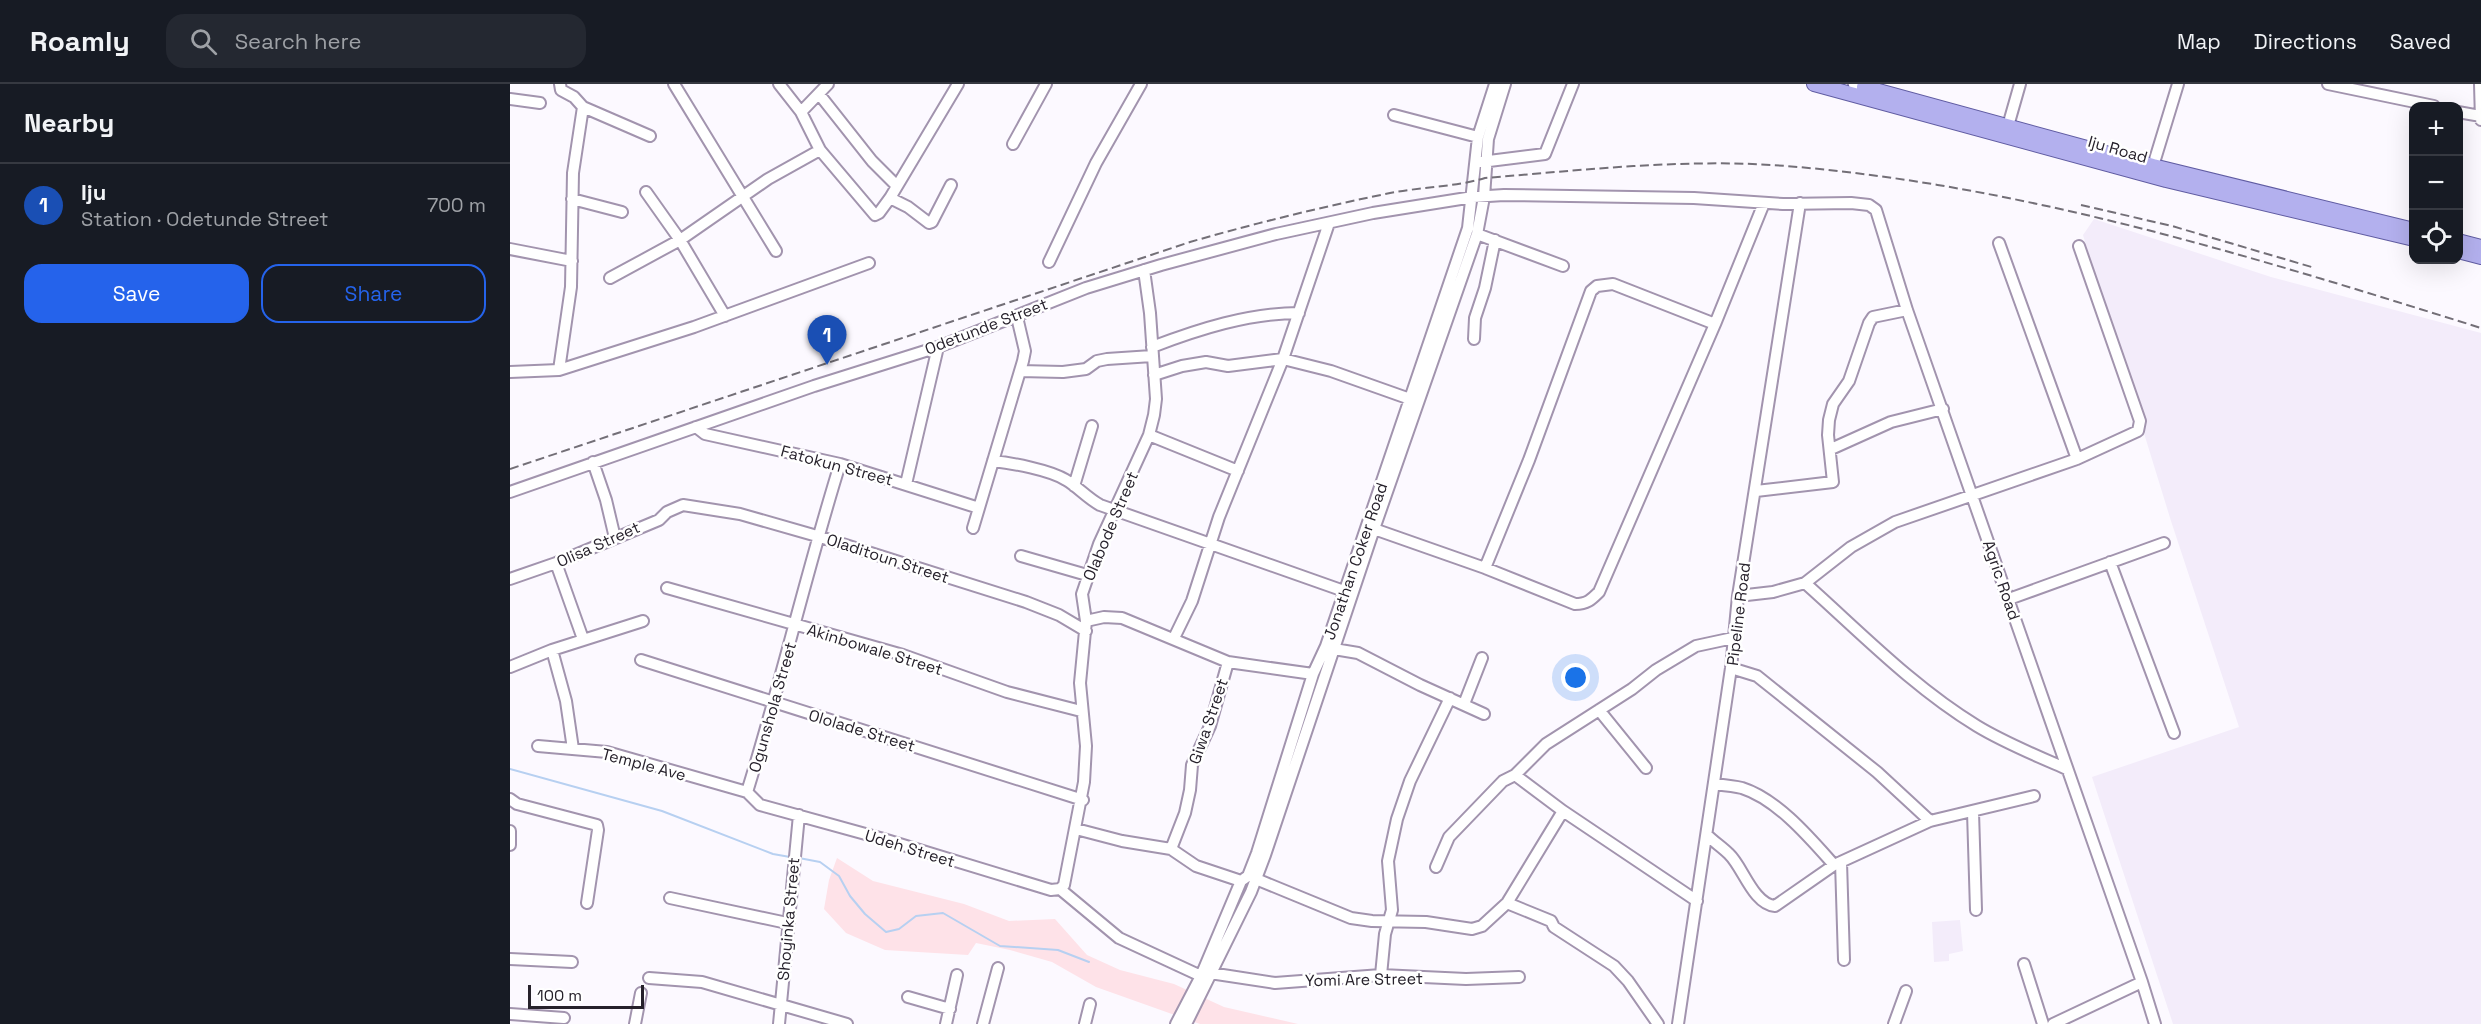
<!DOCTYPE html>
<meta charset="utf-8">
<style>
body{margin:0;font-family:"Space Grotesk",sans-serif;background:#242831;color:#f1f3f6}
.controls{position:absolute;right:18px;top:18px;display:grid;overflow:hidden;border-radius:12px;box-shadow:0 6px 24px #0002}
.controls button{width:54px;height:54px;display:grid;place-items:center;padding:0;border:0;border-bottom:2px solid #363941;background:#171b24;color:#f1f3f6;font:30px sans-serif}
.scale{position:absolute;left:18px;bottom:15px;width:116px;box-sizing:border-box;padding-left:6px;border:3px solid #26212b;border-top:0;font-size:16px;line-height:21px;white-space:nowrap;color:#26212b;-webkit-text-stroke:4px #fff;paint-order:stroke}
.you{position:absolute;left:1066px;top:594px;width:21px;height:21px;margin:-15px;border:4px solid #fff;border-radius:50%;background:#1a73e8;box-shadow:0 0 0 9px #1a73e833}
.badge{display:grid;place-items:center;width:39px;height:39px;border-radius:50%;background:#2563eb;color:#fff;font-size:20px;font-weight:700}
.pin{position:absolute;translate:-50% -50px;filter:drop-shadow(0 2px 3px #0008)}
.pin::after{content:'';position:absolute;top:32px;width:21px;height:18px;background:inherit;clip-path:polygon(0 0,100% 0,50% 100%)}
.list{margin:0;padding:0;list-style:none}
h2{display:flex;justify-content:space-between;align-items:center;height:78px;margin:0;padding:0 24px;font-size:26px}
h2 small{font-size:20px;font-weight:400;color:#9ea1a6}
.list li{display:grid;grid-template-columns:39px 1fr auto;gap:18px;align-items:center;box-sizing:border-box;height:84px;padding:0 24px;border-top:2px solid #363941}
.list b{display:block;font-size:22px;white-space:nowrap}
.list p{margin:0;font-size:20px;white-space:nowrap;color:#9ea1a6}
.list em{font-size:20px;font-style:normal;color:#9ea1a6}
.actions{display:flex;gap:12px;padding:18px 24px}
.actions a{flex:1;padding:14px 0;border:2px solid #2563eb;border-radius:18px;text-align:center;font-size:21px;color:#2563eb}
.actions .main{background:#2563eb;color:#fff}
.icon{flex:none;width:33px;height:33px;fill:none;stroke:currentColor;stroke-width:2;stroke-linecap:round;stroke-linejoin:round}
.map{position:relative;flex:none;width:1971px;height:940px;overflow:hidden}
header{display:flex;align-items:center;gap:36px;box-sizing:border-box;height:84px;padding:0 30px;background:#171b24;border-bottom:2px solid #363941}
header strong{font-size:28px}
nav{display:flex;gap:33px;margin-inline-start:auto;font-size:21px}
.search{width:420px;height:54px;background:#242831;display:flex;align-items:center;gap:15px;box-sizing:border-box;padding:0 21px;border-radius:18px;color:#9ea1a6;font-size:22px}
main{display:flex}
aside{flex:1;background:#171b24}
.map>svg:first-child{display:block}
.built{fill:#f3ecfa}
.green{fill:#fee2e8}
.lines{fill:none;stroke-linecap:round;stroke-linejoin:round}
.stream{stroke:#b7d0f1;stroke-width:2}
.minor-casing{stroke:#a294ae;stroke-width:14}
.major-casing{stroke:#605ca2;stroke-width:16}
.minor{stroke:#fff;stroke-width:10}
.major{stroke:#b3b0ee;stroke-width:14}
.rail{stroke:#736f77;stroke-width:2;stroke-dasharray:9 4.5;stroke-linecap:butt}
.labels{text-anchor:middle;stroke-width:5;stroke-linejoin:round;paint-order:stroke}
.street-label{font-size:16px;fill:#26212b;stroke:#fff}
</style>
<header>
<strong>Roamly</strong>
<div class="search"><svg class="icon" aria-label="search" viewBox="0 0 24 24"><circle cx="10" cy="10" r="6"/><path d="M15 15l6 6"/></svg>Search here</div>
<nav><a>Map</a><a>Directions</a><a>Saved</a></nav>
</header>
<main>
<aside>
<h2>Nearby<small></small></h2>
<ul class="list">
<li><span class="badge" style="background:#1a4fb4">1</span><div><b>Iju</b><p>Station · Odetunde Street</p></div><em>700 m</em></li>
</ul>
<div class="actions"><a class="main">Save</a><a>Share</a></div>
</aside>
<div class="map">
<svg width="1971" height="940" viewBox="0 0 1971 940">
<rect width="100%" height="100%" fill="#fcf9ff"/>
<path class="built" d="M1584 135 1761 193 1971 249V940H1663L1582 693 1729 643 1661 437 1573 151Z
M1450 836 1453 867 1439 870V877L1424 878 1422 838Z"/>
<path class="green" d="M327 774 363 797 454 820 499 837 545 835 577 871 610 886 664 900 714 923 788 940H690L586 903 542 878 500 866 466 859 458 871 375 866 336 849 314 825 319 796Z"/>
<g class="lines">
<path class="stream" d="M0 685 152 727 263 770 280 773
M289 774 310 778 329 792 340 812 355 830 376 848 389 845 406 832 433 829 490 862 548 866 579 878"/>
<g class="minor-casing">
<path id="minor" d="M164 0 266 167
M269 0 291 28 310 66 365 131 369 129 380 114 448 0
M1818 0 1924 22
M1970 0 1971 36
M1344 1V0
M309 10 362 77 387 102
M0 15 30 19
M73 23 140 52
M291 28 318 0
M1948 28 1971 32
M884 31 968 53
M1498 42 1510 0
M503 60 536 0
M971 78 1035 70 1063 0
M1643 82 1668 0
M136 108 170 156 215 232
M380 114 398 123 419 139 422 138 441 101
M62 115 112 128
M967 150 1053 182
M1489 159 1567 375
M0 165 62 177
M539 178 586 79 631 0
M100 194 170 156 258 95 310 66
M964 255 965 234 975 204 985 156
M642 263C689 245 739 229 789 229
M49 286 61 203 63 89 73 23 64 13 51 6 50 0
M510 287 553 288 576 285 587 277 597 275 642 272
M0 288 49 286 184 243 359 179
M644 291 672 282 696 278 718 282 773 275 821 287 900 315
M186 343 195 350 330 380 469 424
M639 351 728 387
M1321 365 1381 338 1433 325
M483 377C502 379 540 386 556 396 568 403 577 414 590 421L834 507
M83 378 96 416 105 454
M330 380C296 489 271 599 237 708L250 721 370 754 541 806 550 805
M396 400 428 263
M564 402 582 342
M1246 407 1323 398 1318 351 1319 336 1323 320 1339 297 1359 239 1363 233 1397 226
M0 408 304 302 428 263 576 204 651 181 766 150 863 129 963 113 994 111 1184 114 1273 120 1341 119 1359 121 1366 126 1397 226 1632 898 1645 940
M463 444 513 277 515 267 507 233
M864 445 975 484 1065 520C1077 520 1081 516 1089 508L1205 240 1254 119
M511 472 577 491
M1600 478 1664 649
M46 479 73 555
M975 484 1019 376 1081 207 1087 202 1103 200 1205 240
M0 495 46 479 149 436 157 428 173 421 230 430 307 452 516 518 549 531 576 547
M1295 499C1350 548 1403 603 1467 642 1495 659 1527 672 1557 685
M157 504 393 571 497 608 571 627
M1228 512 1263 508 1295 499 1341 463 1385 438 1567 375 1628 347 1630 337 1569 162
M1499 515 1654 459
M576 537 594 533 612 534 718 578 803 590
M664 554 682 517 709 433 773 275 819 139
M824 565 848 569 910 601 974 630
M42 566 56 617 63 665
M131 576 573 716
M0 583 42 566 133 537
M1221 584 1247 592 1367 688 1420 737
M954 620 972 574
M1089 626 1136 684
M28 662 97 668 237 708
M1005 691 1053 727 1187 817
M1204 700C1213 701 1223 702 1232 704 1267 715 1300 754 1324 781
M0 715 7 720 87 741 88 746 77 819
M1463 728 1466 826
M566 745 612 757 661 765 686 782 731 797
M0 747V761
M1197 751C1204 758 1212 763 1219 770 1233 783 1243 820 1265 822L1324 781 1420 737 1524 712
M661 765 675 729 680 706 682 681 700 642 718 578
M1331 778 1334 876
M926 783 939 753 993 697 1005 691 1036 660 1122 605 1146 586 1186 562 1223 554
M746 795 841 834 862 837 916 838 962 845 972 842 997 819 1053 727
M550 805 554 801 574 698 576 662 570 599 576 537 572 510 589 460 639 351 644 331 646 315 640 229 634 186
M550 805 609 854 691 892
M160 814 277 839
M997 819 1041 837 1044 843 1104 882 1118 897 1148 940
M0 875 62 878
M1514 880 1533 940
M700 889 765 899 871 891 956 895 1009 893
M871 891 875 850 882 826 878 777 887 735 900 697 940 614
M139 894 192 898 337 940
M398 913 440 925
M0 930 54 934
M125 940 131 909
M269 940 289 731
M436 940 447 891
M473 940 488 884
M575 940 580 920
M666 940 691 892 731 797 738 792 747 769 803 590 816 562 958 144 968 53 985 0
M676 940 741 808 755 771 864 445 967 150 974 113 978 55 995 0
M1168 940 1221 584 1228 512 1290 119
M1384 940 1396 907
M1543 940 1632 898"/>
</g>
<g class="major-casing">
<path id="major" d="M1304 0 1656 96 1904 155
M1354 3 1643 82 1904 146
M1948 157 1971 163
M1948 167 1971 173"/>
</g>
<use href="#minor" class="minor"/>
<use href="#major" class="major"/>
<path class="rail" d="M1571 121 1662 142 1805 184
M0 385 680 158C746 139 812 123 880 109 911 103 945 103 975 94 1074 86 1176 74 1276 82 1514 101 1744 173 1971 244"/>
</g>
<g class="labels">
<g class="street-label">
<text transform="translate(1608 65) rotate(16)" y="6">Iju Road</text>
<text transform="translate(476 242) rotate(-21)" y="6">Odetunde Street</text>
<text transform="translate(327 381) rotate(15)" y="6">Fatokun Street</text>
<text transform="translate(600 442) rotate(-67)" y="6">Olabode Street</text>
<text transform="translate(88 460) rotate(-24)" y="6">Olisa Street</text>
<text transform="translate(378 474) rotate(18)" y="6">Oladitoun Street</text>
<text transform="translate(845 477) rotate(-71)" y="6">Jonathan Coker Road</text>
<text transform="translate(1492 496) rotate(71)" y="6">Agric Road</text>
<text transform="translate(1228 530) rotate(-83)" y="6">Pipeline Road</text>
<text transform="translate(365 565) rotate(17)" y="6">Akinbowale Street</text>
<text transform="translate(262 623) rotate(-74)" y="6">Ogunshola Street</text>
<text transform="translate(698 637) rotate(-71)" y="6">Giwa Street</text>
<text transform="translate(352 646) rotate(17)" y="6">Ololade Street</text>
<text transform="translate(134 680) rotate(15)" y="6">Temple Ave</text>
<text transform="translate(400 764) rotate(17)" y="6">Udeh Street</text>
<text transform="translate(278 835) rotate(-85)" y="6">Shoyinka Street</text>
<text transform="translate(854 895) rotate(-1)" y="6">Yomi Are Street</text>
</g>
</g>
</svg>
<div class="controls">
<button>+</button>
<button>−</button>
<button><svg class="icon" aria-label="locate" viewBox="0 0 24 24"><circle cx="12" cy="12" r="6"/><path d="M12 2v4M12 18v4M2 12h4M18 12h4"/></svg></button>
</div>
<div class="scale">100 m</div>
<div class="you"></div>
<div class="pin badge" style="left:317px;top:281px;background:#1a4fb4">1</div>
</div>
</main>
